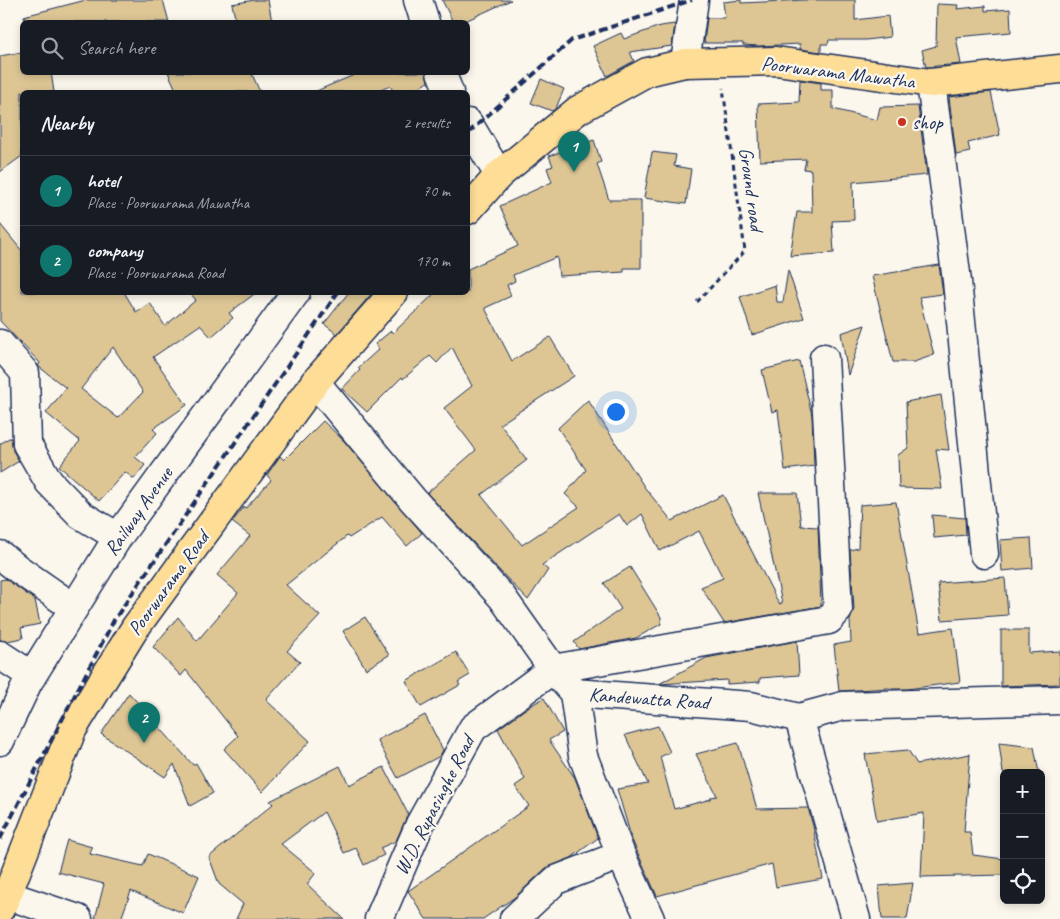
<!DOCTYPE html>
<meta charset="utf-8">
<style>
body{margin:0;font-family:Caveat,sans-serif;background:#20242c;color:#f1f3f6}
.controls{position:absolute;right:15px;bottom:15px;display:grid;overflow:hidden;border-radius:8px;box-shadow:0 2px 8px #0003}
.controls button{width:45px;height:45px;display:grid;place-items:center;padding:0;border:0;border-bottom:1px solid #363941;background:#171b24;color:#f1f3f6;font:25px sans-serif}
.you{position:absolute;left:615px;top:411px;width:18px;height:18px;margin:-12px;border:4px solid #fff;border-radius:50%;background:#1a73e8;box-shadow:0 0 0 8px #1a73e833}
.badge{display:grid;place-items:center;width:32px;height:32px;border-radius:50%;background:#0f766e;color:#fff;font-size:16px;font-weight:700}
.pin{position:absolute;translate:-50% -41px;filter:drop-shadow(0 1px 2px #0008)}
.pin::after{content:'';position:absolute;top:26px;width:18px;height:15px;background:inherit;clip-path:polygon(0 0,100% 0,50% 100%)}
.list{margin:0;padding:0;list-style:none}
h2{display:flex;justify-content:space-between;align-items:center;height:65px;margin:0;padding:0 20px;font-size:21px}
h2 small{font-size:16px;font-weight:400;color:#9ea1a6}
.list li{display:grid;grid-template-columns:32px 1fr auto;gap:15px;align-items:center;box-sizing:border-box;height:70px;padding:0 20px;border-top:1px solid #363941}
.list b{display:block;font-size:19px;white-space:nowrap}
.list p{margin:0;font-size:16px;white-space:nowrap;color:#9ea1a6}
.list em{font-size:16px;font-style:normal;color:#9ea1a6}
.icon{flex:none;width:28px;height:28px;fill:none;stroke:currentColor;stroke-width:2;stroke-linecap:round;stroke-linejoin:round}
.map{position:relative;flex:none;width:1060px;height:919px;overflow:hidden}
.search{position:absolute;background:#171b24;box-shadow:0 2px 8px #0003;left:20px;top:20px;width:450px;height:55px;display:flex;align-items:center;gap:12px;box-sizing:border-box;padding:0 18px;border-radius:8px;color:#9ea1a6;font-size:19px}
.panel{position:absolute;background:#171b24;box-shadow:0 2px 8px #0003;left:20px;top:90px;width:450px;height:205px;border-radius:8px}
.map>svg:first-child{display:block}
.building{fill:#ddc694;stroke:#1b2f5e;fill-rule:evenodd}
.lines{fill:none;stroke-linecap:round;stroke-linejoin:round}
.minor-casing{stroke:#1b2f5e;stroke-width:31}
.major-casing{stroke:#1b2f5e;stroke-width:31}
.path{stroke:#1b2f5e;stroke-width:3;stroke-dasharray:5 4;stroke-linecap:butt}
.minor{stroke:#fbf7ec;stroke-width:28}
.major{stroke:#fedd96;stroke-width:28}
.rail{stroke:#1b2f5e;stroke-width:4;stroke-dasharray:8 4;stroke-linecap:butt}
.poi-dot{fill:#c8321e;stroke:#fbf7ec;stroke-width:2}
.labels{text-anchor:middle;stroke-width:4.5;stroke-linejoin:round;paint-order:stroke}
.street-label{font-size:20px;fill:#1b2f5e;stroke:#fbf7ec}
.poi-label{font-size:20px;fill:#1b2f5e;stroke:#fbf7ec;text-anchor:start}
</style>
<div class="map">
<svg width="1060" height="919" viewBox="0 0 1060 919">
<rect width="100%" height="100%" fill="#fbf7ec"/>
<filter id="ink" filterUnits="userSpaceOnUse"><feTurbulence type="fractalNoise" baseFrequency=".02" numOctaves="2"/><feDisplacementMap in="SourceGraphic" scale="10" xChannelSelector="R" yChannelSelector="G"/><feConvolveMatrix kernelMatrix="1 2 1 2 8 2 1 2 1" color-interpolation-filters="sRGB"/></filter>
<g filter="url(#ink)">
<path class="building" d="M86 0H163L169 22H25L24 16Z
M254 0H268L272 22H236L232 4Z
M442 0H511L463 22H453Z
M741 0V3L806 0H855V20L888 16 890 37 866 40H829L828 44H821V52L800 49V44L759 46 743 45V43H704L707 18H725L723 2Z
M937 4 958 5 957 9 985 6V11L1010 9 1011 32 956 37 961 64 926 67 922 50 936 46Z
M675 24 672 46 630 52 634 61 607 76 593 46 621 33 624 39 660 26Z
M22 52V72H51L54 92H22V156L0 172V56Z
M168 72H251L260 92H177Z
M361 72H426L428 82 411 92H394L390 86 376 92H314Z
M541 79 564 89 556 108 552 111 531 103Z
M800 80 821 83V90H833V109L877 120 880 107 918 106 927 175 853 182 854 220 832 221 834 253 790 256 797 212H812L811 170 804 169 806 159 760 161 758 104 799 102Z
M991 92 1000 135 968 143 970 152 956 155 949 97Z
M594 140 601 162 597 164 609 200H641V268H624V272L559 276 557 257 513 275 515 281 507 285 511 296 485 308 512 361 550 337 574 376 500 424 527 460 481 495 522 545 579 507 565 494 586 470 558 428 588 400 645 488 672 521 723 495 779 604 782 603 758 493H797L801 526 818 527 821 606 724 623 701 587 723 578 699 531 660 551 642 514 627 526 619 514 542 565 548 570 528 600 499 570 427 493 476 450 444 408 472 386 452 347 437 363 430 356 403 379 402 377 367 412 342 389 360 370 358 368 379 349 375 344 391 331 393 333 436 292H468V269L518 246 500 206 552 182 547 168 553 166 549 156Z
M652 152 676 155 674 166 691 169 686 204 644 198Z
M0 224 22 251V292H124L136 312 150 303 165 326 196 300 189 292H257L229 313 233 318 211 337 200 325 153 357 187 405 153 429 157 433 135 457 145 465 134 479 125 472 99 501 59 466 80 441 46 413 66 388 38 366 40 363 0 321ZM113 347 143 392 118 418 81 389Z
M939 265 943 294 919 297 934 355 914 362H893L872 276Z
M788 270 804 318 752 335 740 297 775 285 777 302H783Z
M349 292H373L337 334 324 324Z
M865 325 848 375 841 333Z
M799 361 812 415 814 466 785 470 778 410 772 412 762 370Z
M941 395 949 450 936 449 942 489 899 488 898 455 908 448 906 402Z
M323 421 344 441 422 533 407 546 382 517 349 538 347 536 286 585 320 616 287 651 300 662 266 700 310 741 262 792 224 749 238 736 186 670 181 676 153 647 178 617 197 641 238 593 217 575 250 536 232 522 244 507 246 508 271 480 267 475 280 456 284 460Z
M9 438H11L13 451 19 461 0 473V444Z
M896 502 919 633 953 628 960 682 907 689H891L890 688 839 691 834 645 851 642 850 620 854 609 850 550 858 548 860 505Z
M932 515 965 518 966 535 934 538Z
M1031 538 1033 568 1002 571 1000 540Z
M630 567 661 617V624L636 638 579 649 574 642 621 609 604 583Z
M1005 578 1008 615 942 620 938 583Z
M6 579 35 600 40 624 21 628 23 638 7 641 0 640V580Z
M365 617 389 655 366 669 343 631Z
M1001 630H1029V653L1060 651V684L1001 686Z
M797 641 799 675 760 678V682L727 684V680L659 684 706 658Z
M456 652 470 675 458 682 460 685 421 707 406 681Z
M129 693 193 765 196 763 213 793 190 806 174 764 165 777 101 734Z
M544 698 563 732 549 740 575 778 598 838 571 858 546 868 515 897 483 919H426L408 891 529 806 515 786 525 779 498 729 528 707Z
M425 715 443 750 440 756 398 778 377 740Z
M658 726 670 752 660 757 674 809 711 799V797L717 796 696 754 738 743 757 809 808 808 813 826 823 879 776 887 772 864 657 896 632 840 617 789 648 784 625 735Z
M999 743 1034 747 1039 773H1003Z
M908 750 917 764 970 754 964 832H970L973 855 1004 859V875L921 877 924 813 877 821 865 754Z
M340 766 349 785 384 767 408 814 396 841 380 848 384 855 364 865 356 848 344 853 324 812 281 844 316 873 307 884 344 919H236L243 904 219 884 209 857 273 804 270 801Z
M67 840 92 847 90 854 143 866 148 854 199 876 183 913 131 891 121 919H95L104 884 58 872Z
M913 883 907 919H882L879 886Z"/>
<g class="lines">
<g class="minor-casing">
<path id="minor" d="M418 0 425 22
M685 63 694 0
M441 72 449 92
M931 83 957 281 984 554
M468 123 499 175
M0 344 25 373 27 444 49 482 81 515 118 537
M315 382 413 500 502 597 553 669 574 693 751 706 799 718 856 919
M0 555 18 569 74 608
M0 655 32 676
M574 693 583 756 621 855 650 919
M799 718 843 706 1060 700
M0 741 28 682 118 537 296 292
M7 895 78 919
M379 919 420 824 473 728 553 669 829 620 838 610 824 358
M514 919 556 880 621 855"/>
</g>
<g class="major-casing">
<path id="major" d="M468 210 499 175 578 110 647 72 685 63 776 61 931 83 1060 69
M0 909 7 895 72 730 135 628 315 382 394 292"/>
</g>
<path class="path" d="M697 302 745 251 723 88"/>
<use href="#minor" class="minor"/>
<use href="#major" class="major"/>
<path class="rail" d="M468 133 572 40 692 0
M0 839 114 620 338 292"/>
</g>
</g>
<circle class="poi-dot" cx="902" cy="122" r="5"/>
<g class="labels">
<g class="street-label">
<text transform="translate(838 72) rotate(7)" y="7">Poorwarama Mawatha</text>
<text transform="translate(752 189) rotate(82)" y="7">Ground road</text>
<text transform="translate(138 511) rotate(-55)" y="7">Railway Avenue</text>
<text transform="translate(168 583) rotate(-54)" y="7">Poorwarama Road</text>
<text transform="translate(649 698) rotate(4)" y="7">Kandewatta Road</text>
<text transform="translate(434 805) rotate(-63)" y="7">W.D. Rupasinghe Road</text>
</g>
<g class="poi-label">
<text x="912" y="129">shop</text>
</g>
</g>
</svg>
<div class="controls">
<button>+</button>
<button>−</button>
<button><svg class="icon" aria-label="locate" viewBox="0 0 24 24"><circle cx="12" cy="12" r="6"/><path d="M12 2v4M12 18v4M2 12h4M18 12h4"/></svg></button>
</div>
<div class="you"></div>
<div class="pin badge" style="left:574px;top:172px">1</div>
<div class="pin badge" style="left:144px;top:743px">2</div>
<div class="search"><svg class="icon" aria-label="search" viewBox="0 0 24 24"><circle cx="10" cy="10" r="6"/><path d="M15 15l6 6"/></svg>Search here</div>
<section class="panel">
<h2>Nearby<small>2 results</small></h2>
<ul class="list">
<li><span class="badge">1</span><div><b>hotel</b><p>Place · Poorwarama Mawatha</p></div><em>70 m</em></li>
<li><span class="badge">2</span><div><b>company</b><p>Place · Poorwarama Road</p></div><em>170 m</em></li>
</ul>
</section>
</div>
